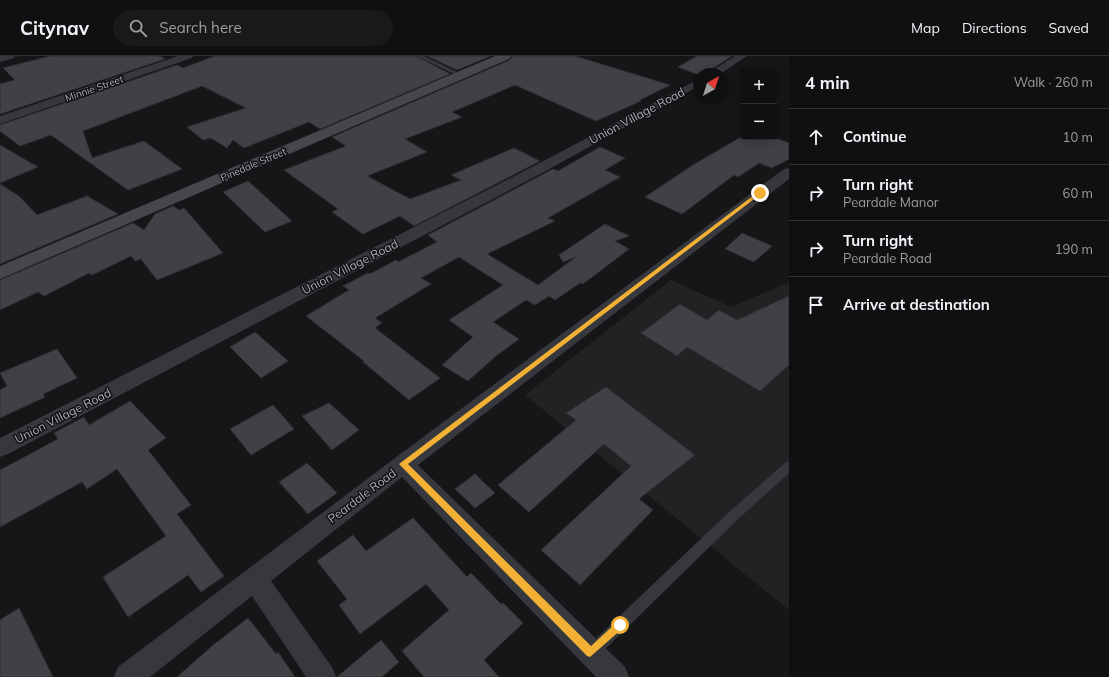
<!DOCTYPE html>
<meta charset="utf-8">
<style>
body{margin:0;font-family:Mulish,sans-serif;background:#19191b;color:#f1f3f6}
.controls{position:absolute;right:12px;top:12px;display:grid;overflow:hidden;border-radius:0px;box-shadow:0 2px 10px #0003}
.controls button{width:36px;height:36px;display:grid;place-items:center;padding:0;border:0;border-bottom:1px solid #303032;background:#101012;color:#f1f3f6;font:20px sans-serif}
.compass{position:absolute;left:693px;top:12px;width:36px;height:36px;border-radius:50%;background:#101012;box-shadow:0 2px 10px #0003;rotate:39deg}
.stop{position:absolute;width:12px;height:12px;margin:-9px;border:3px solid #f2b134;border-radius:50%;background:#fff}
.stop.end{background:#f2b134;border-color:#fff;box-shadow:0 1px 4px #0008}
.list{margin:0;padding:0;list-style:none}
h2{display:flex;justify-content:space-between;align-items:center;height:52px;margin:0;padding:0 16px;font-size:17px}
h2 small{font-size:13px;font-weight:400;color:#9c9d9f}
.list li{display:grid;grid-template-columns:26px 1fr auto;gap:12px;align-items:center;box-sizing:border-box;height:56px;padding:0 16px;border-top:1px solid #303032}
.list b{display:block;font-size:15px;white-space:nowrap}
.list p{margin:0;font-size:13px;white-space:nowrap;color:#9c9d9f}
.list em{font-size:13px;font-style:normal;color:#9c9d9f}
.icon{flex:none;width:22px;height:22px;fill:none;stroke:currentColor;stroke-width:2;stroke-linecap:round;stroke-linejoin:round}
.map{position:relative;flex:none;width:789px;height:621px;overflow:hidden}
header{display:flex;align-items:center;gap:24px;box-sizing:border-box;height:56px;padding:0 20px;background:#101012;border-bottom:1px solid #303032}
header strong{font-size:19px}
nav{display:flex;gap:22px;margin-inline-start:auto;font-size:14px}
.search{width:280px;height:36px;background:#19191b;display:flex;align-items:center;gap:10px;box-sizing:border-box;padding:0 14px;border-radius:22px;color:#9c9d9f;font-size:15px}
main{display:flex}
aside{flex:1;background:#101012}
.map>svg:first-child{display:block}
.built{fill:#222225}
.building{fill:#404145;stroke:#303034}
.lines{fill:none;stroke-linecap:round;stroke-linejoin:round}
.lane{fill:#37383d;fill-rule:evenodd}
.street{fill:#37383d;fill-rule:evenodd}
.secondary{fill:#45474d;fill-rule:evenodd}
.route{fill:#f2b134}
.labels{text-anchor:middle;stroke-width:3;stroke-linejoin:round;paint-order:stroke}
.far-street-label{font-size:10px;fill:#a8adb8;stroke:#111113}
.street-label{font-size:12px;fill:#a8adb8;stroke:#111113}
</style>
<header>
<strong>Citynav</strong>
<div class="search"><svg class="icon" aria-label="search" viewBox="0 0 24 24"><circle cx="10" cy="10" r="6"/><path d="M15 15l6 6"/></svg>Search here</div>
<nav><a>Map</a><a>Directions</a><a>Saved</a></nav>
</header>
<main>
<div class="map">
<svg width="789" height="621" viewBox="0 0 789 621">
<rect width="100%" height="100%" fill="#161618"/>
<path class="built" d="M671 224 731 251 789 226V554L525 339Z"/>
<path class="building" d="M50 0H160L165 3 0 58V28L15 24 3 12Z
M215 0H416L450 18 320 73 309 66 244 92 233 84 227 92 211 82 203 84 187 71 246 52 202 30 83 75 92 102 144 85 182 113 128 134 51 79 20 90 0 75V69L177 9 183 12Z
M427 0H491L457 14Z
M512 0H575L670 29 640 44 641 45 596 65 515 29 452 56 462 61 405 83 427 96 367 120 410 143 461 124 451 119 514 92 540 105 414 170 400 160 363 178 332 156 338 153 284 114 346 90 332 81 510 4Z
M697 0H732L715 11 699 19 678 11Z
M741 81H773L789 87V103L772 112 759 107 738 121 734 119 682 158 645 141 693 109Z
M0 89 38 111 0 127Z
M600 91 625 102 605 114 620 121 548 162 555 165 487 198 538 229 576 201 563 206 559 199 605 168 629 180 615 185 629 193 583 228 580 227 555 244 549 240 535 249 526 244 493 266 519 283 496 300 468 325 442 309 473 281 449 264 503 229 459 201 421 222 431 228 375 262 382 267 375 272 440 322 409 344 363 306 364 305 306 260 349 234 343 230 368 217 370 218 396 204 398 206 437 186 428 179 553 113 558 115Z
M248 125 292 165 265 176 223 136Z
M0 128 19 140 37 159 87 140 118 158 0 208Z
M173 150 179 154 184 152 223 197 157 224 141 203 135 205 131 200 92 219 89 217 44 240 38 236 0 254V224L133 167 144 174 155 158Z
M742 177 772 190 754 206 725 193Z
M789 240V309L760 335 687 291 677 300 641 277 680 248 707 264 719 254 737 264Z
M255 276 288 305 261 322 230 291Z
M57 293 77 322 43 338 45 341 0 362V334L7 330 0 317Z
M606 331 695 399 639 443 653 454 580 529 541 494 631 410 604 388 529 456 498 429 576 364 566 357Z
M130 345 166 382 148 394 191 449 177 458 224 520 201 536 188 519 128 561 103 521 166 480 117 413 87 433 82 426 0 471V414L58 383 54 377 84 361 89 369Z
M329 347 359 374 332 394 302 360Z
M273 349 294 373 251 399 230 373Z
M307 407 337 437 308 458 279 426Z
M475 418 495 437 475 452 455 433Z
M413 462 467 521 471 517 501 548 503 547 523 567 484 604 499 621H424L402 595 449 554 426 528 360 578 339 549 347 543 317 505 353 479 366 495Z
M19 552 53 621H0V564Z
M248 562 276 598 278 596 295 621H177L212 590Z
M381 584 399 606 382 621H337Z"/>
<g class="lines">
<path class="lane" d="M417 0H424L463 19 458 20Z
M789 405V417L737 464 596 602 591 604 586 602 584 597 586 592 729 456 785 407Z"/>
<path class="street" d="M0 0H15L14 2 0 6Z
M178 0H193L192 2 0 68V60Z
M735 0H747L720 18H707Z
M699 23V30L544 116 8 398 0 401V382L534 110Z
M789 112V123L418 409 625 611 629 621H596L402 421 271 525 332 611 336 621H306L252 540 150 621H114L118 611 395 402 784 113Z"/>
<path class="secondary" d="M495 0H511L509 3 0 223V210Z"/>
</g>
<path class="route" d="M758 136 762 137 408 408 591 590 617 566 620 564 623 566 624 569 623 572 590 601 587 600 399 408Z"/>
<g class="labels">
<g class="far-street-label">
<text transform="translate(94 32) rotate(-19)" y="4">Minnie Street</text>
<text transform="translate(253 108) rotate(-23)" y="4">Pinedale Street</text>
</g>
<g class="street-label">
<text transform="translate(637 60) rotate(-28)" y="4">Union Village Road</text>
<text transform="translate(350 211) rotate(-27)" y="4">Union Village Road</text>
<text transform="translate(63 360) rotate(-27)" y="4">Union Village Road</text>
<text transform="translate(362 440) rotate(-37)" y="4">Peardale Road</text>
</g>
</g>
</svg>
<div class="controls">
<button>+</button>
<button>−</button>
</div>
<svg class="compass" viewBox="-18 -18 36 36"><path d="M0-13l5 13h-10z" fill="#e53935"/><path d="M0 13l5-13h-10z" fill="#9c9d9f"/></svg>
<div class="stop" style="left:620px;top:569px"></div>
<div class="stop end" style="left:760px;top:137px"></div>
</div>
<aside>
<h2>4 min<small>Walk · 260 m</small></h2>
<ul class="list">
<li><svg class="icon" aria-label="ahead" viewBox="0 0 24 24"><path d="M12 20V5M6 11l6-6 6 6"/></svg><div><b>Continue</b></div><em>10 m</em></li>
<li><svg class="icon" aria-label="right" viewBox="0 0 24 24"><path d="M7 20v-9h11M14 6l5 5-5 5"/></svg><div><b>Turn right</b><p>Peardale Manor</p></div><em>60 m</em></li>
<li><svg class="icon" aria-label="right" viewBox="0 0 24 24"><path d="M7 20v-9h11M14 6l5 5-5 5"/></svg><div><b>Turn right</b><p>Peardale Road</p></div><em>190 m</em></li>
<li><svg class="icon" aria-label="arrive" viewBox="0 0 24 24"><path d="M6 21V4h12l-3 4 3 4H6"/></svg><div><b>Arrive at destination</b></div></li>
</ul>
</aside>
</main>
